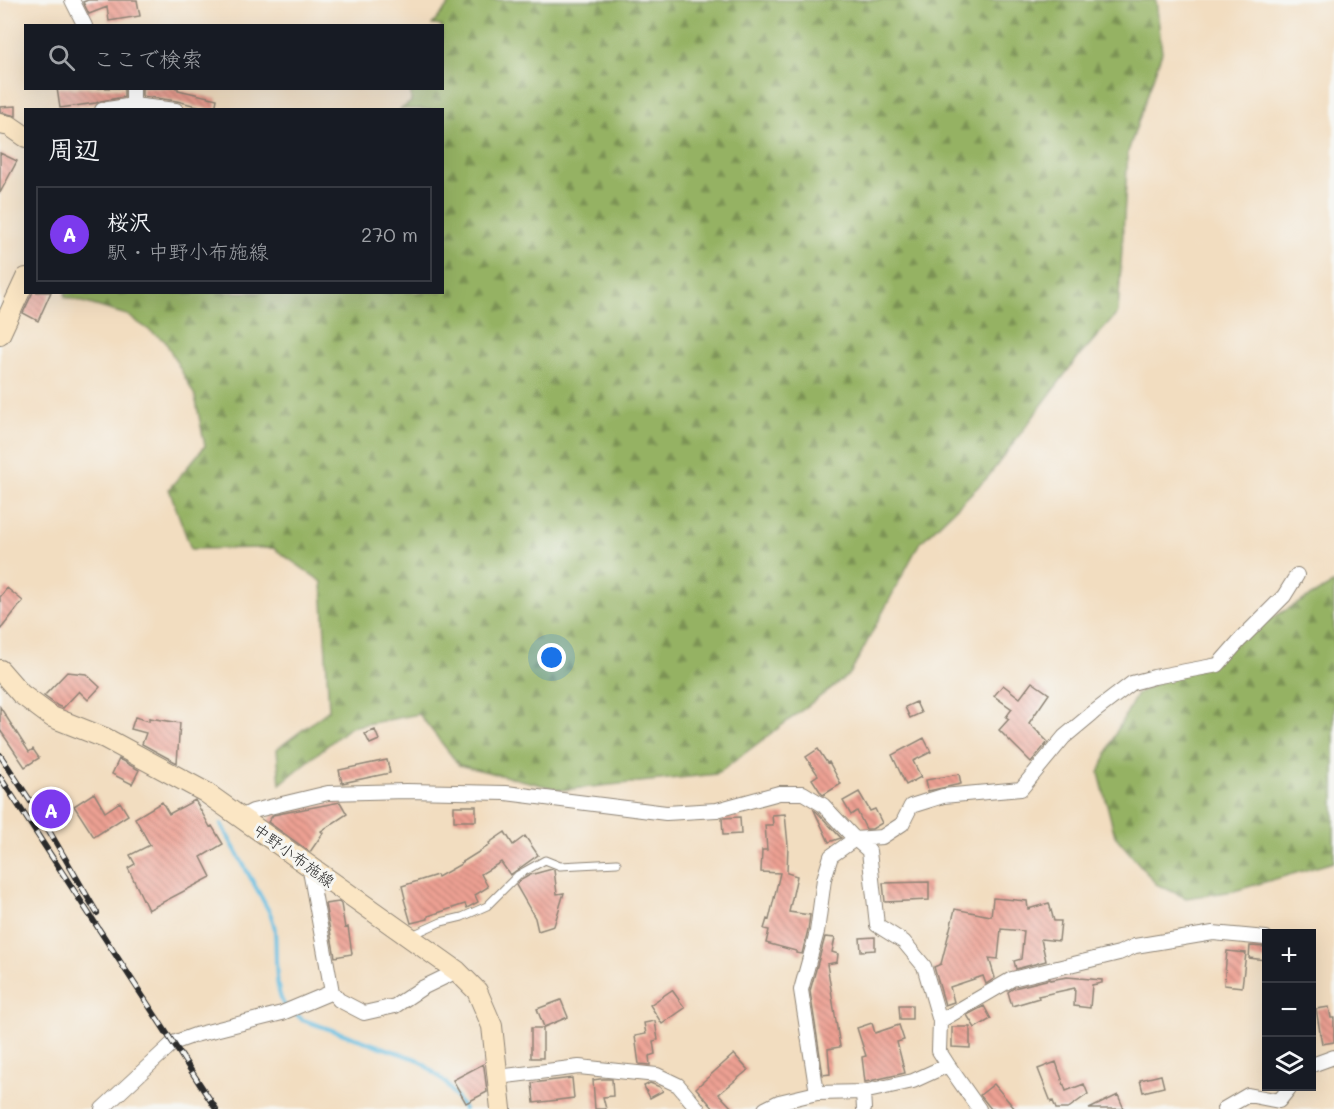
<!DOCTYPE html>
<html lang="ja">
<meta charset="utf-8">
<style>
body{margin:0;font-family:Mali,"Klee One",sans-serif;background:#20242c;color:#f1f3f6}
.controls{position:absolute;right:18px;bottom:18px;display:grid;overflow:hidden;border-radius:0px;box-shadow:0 6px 24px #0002}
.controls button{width:54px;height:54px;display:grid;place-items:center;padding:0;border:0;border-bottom:2px solid #363941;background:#171b24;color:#f1f3f6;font:30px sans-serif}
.you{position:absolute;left:552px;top:658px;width:21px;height:21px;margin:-15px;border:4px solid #fff;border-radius:50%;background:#1a73e8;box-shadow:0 0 0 9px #1a73e833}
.badge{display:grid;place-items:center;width:39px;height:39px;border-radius:50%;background:#7c3aed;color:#fff;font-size:20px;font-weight:700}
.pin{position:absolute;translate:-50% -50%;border:3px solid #fff;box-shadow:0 2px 6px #0006}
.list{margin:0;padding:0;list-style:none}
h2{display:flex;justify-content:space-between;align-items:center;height:78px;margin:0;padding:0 24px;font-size:26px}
h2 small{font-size:20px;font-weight:400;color:#9ea1a6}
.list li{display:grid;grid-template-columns:39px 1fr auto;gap:18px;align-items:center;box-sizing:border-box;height:96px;margin:0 12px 12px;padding:0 12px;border:2px solid #363941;border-radius:0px}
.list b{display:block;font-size:22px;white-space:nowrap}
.list p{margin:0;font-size:20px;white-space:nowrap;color:#9ea1a6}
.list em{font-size:20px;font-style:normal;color:#9ea1a6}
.icon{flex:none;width:33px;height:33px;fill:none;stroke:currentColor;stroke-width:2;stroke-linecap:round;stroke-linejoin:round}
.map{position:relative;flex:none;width:1334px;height:1109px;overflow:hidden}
.search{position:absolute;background:#171b24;box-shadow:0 6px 24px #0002;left:24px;top:24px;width:420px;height:66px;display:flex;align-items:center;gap:15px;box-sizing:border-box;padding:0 21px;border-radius:0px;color:#9ea1a6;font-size:22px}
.panel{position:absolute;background:#171b24;box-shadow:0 6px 24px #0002;left:24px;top:108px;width:420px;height:186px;border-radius:0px}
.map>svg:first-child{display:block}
.forest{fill:url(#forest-firs);stroke:#606e48;stroke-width:1.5}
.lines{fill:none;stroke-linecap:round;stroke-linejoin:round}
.stream{stroke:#62bce0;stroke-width:4}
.building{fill:url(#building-back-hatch)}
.service-casing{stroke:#8e8476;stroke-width:9}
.minor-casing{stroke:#8e8476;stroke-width:16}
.secondary-casing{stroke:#8e8476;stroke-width:22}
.service{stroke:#fff;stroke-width:7}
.minor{stroke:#fff;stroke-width:14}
.secondary{stroke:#fbe6c4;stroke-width:20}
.rail-casing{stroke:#2b2b2b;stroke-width:6}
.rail{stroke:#f6f6f2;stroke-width:4;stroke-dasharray:11;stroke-linecap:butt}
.labels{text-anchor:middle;stroke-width:6;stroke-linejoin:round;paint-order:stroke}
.street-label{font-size:16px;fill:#2b2b2b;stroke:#f6f6f2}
</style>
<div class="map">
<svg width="1334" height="1109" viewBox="0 0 1334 1109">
<defs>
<pattern id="forest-firs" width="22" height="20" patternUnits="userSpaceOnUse" patternTransform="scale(1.5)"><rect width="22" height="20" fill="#95b264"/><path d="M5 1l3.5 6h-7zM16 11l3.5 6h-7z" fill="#7a9153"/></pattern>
<pattern id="building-back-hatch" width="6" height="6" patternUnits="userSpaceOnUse" patternTransform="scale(1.5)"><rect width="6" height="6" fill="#eda093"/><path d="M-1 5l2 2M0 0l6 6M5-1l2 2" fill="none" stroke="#c08378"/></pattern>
</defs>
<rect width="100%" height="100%" fill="#f6f6f2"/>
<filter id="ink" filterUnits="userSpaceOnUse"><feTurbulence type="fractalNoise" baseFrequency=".0167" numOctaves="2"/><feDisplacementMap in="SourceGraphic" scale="12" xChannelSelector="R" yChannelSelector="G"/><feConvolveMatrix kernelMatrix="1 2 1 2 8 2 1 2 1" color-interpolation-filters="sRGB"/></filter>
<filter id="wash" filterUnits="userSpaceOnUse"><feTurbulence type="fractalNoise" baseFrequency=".008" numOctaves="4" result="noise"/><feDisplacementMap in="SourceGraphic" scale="24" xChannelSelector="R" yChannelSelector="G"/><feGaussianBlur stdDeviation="1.35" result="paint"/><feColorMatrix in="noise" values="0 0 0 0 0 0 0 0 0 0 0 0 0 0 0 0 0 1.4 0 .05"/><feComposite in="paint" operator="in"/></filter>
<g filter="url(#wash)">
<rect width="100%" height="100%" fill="#f2ddc0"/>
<path class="forest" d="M453 0H1156L1162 52 1128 152 1118 313 1075 361 988 477 919 544 850 674 717 774 562 790 459 765 419 714 350 727 280 784 277 749 329 710 322 582 273 548 191 549 169 489 205 446 195 396 165 341 127 315 65 297V292H442V110L401 109 411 102V89L442 88V26L432 25Z
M1334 583V862L1234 891 1186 898 1156 884 1115 836 1099 773 1114 736 1137 694Z"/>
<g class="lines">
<path class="stream" d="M221 824 270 913C272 919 275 925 275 932 277 949 273 997 287 1008
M293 1012 303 1020 419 1060 446 1083 464 1109"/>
</g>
<g id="blocks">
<path class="building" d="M88 0H137L140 16 109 21 107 7 89 14 83 2Z
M57 88H124V97L101 101 96 103 60 108Z
M142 88H178V90L217 99 215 110 193 106V105L177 101 142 96Z
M16 106V116L0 112V107Z
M0 153 17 161 0 193Z
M33 292H51L38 321 23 313Z
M7 588 23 601 0 630V597Z
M67 672 86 674 100 687 88 700 79 691 63 708 58 706 44 696Z
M1032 682 1049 694 1029 723 1048 742 1031 762 999 730 1009 719 1006 717 1012 709 994 696 1003 685 1020 698Z
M916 702 921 713 910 718 905 707Z
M0 707 29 752 33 749 39 758 25 767 0 730Z
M135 717 149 721V718L180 723 177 763 142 744 146 733 131 729Z
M375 730 379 740 370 744 365 734Z
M924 738 931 752 913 761 921 777 906 785 892 755Z
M818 749 827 763 829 762 841 784 823 795 821 793 812 779 818 775 806 757Z
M119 759 139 770 132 784 112 774Z
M387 760 390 773 342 783 339 770Z
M959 774 961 784 928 791 926 780Z
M859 792 870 811 875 809 882 823 872 829H866L857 811 851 815 843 801Z
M94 793 105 812 120 802 128 815 94 837 74 806Z
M195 800 210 827 212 826 223 844 201 857 211 877 148 910 128 868 135 864 130 855 150 845 135 818 162 802 169 814Z
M340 802 347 814 321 831 323 833 310 852 268 822 273 815Z
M454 806H476V821H454Z
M814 810 817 812 841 838 829 842Z
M785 814 788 845 787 873 797 876 789 912 810 915 808 930 802 954 796 953V951L766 943 769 930 764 929 767 919 769 920 780 873 761 872 762 850H767L765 825H773L772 815Z
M740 817 741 834 723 835 722 818Z
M505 832 513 845 525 836 538 855 510 875 501 862 481 874 488 887 475 895 478 902 467 908 465 904 428 916V919L411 923 404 899 405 898 402 886 437 875 438 877 461 864V863L490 845 489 843Z
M552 869 554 870 557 894 564 893 554 926 538 931 535 918 516 885 521 880 530 875Z
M929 882V900L885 902 883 883Z
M993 898 1027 901 1028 909 1049 903 1054 921H1061L1059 941 1041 939 1046 961 1016 969 1014 961 1021 959 1024 931 1001 929 998 959 989 958 995 978 986 984 983 976 950 987 954 1002 945 1005 934 967 941 964 955 909 991 916Z
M339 902 341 904 345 928 348 927 352 954 335 957 325 904Z
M825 937 835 938 832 952 838 954 837 962 827 964 840 1047 828 1049 830 1074 823 1075 810 991Z
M875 937V950L861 951 860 938Z
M1250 946 1266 947V960L1249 958Z
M1227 951 1246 953 1242 987 1224 985Z
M1067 977 1102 980V983L1092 985 1090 1008 1074 1006 1075 988 1038 996 1039 998 1012 1006 1008 992 1014 988 1050 979V980Z
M672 990 685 1008 662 1024 650 1005Z
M561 1000 568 1017 544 1027 537 1009Z
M899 1005H912V1019H900Z
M984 1006 991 1019 975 1028 967 1015Z
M1329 1007 1331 1018H1334V1042L1322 1044 1316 1009Z
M655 1021 658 1040 653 1041 655 1054 649 1056 650 1065 639 1064 635 1036 646 1034 644 1023Z
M872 1023 875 1033 899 1025 904 1040 897 1042 905 1073 865 1082 862 1057 866 1056 857 1028Z
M952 1027H970V1048L952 1047Z
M531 1028H543V1058H531Z
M734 1054 748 1070 719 1094 733 1109H714L696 1088Z
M1056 1062 1066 1091 1084 1084 1088 1094 1067 1109H1056L1053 1101 1051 1102 1038 1069Z
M483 1064 484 1067 487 1092 466 1103 453 1080Z
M1161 1075 1164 1087 1143 1092 1140 1080Z
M572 1078 574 1098 534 1103 532 1083Z
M600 1079H612L613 1096 603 1097 606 1109H595L593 1080Z
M650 1083 660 1087 663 1091 650 1098 644 1086Z
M994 1084 1015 1109H991L984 1100 980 1095Z
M1118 1095 1124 1109H1089Z"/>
</g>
</g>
<g filter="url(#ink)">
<use href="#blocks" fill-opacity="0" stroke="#8e8476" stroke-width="1.5"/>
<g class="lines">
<g class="service-casing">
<path id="service" d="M410 936 441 922 462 917 487 906 518 875 545 860 560 866 617 863"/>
</g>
<g class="minor-casing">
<path id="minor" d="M72 0 85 26
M133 88V105
M102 110 133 105 176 110
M241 817 253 811 328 793 406 791 506 793 666 813 717 810 779 793H803L823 805 855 839 869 851 877 925 904 942 924 966 940 1021 939 1051 948 1065 979 1109
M309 865 332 992
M940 1021 1012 979 1119 953 1135 946 1213 933 1266 938
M1312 1065 1334 1057
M498 1077 579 1067 657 1075 678 1085 698 1109
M863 1092 864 1109
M817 1093 801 990 817 932 824 879 831 856 855 839 882 837 902 824 911 806 943 796 1021 789 1064 737 1094 712 1132 683 1154 677 1218 665 1240 640 1284 596 1297 575
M102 1109 173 1043 195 1035 282 1013 332 992 339 1000 364 1013 395 1006 422 988 457 971
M765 1109 779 1102 817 1093 863 1092 913 1081 948 1065
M1224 1109 1248 1095 1279 1101 1291 1086"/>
</g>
<g class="secondary-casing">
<path id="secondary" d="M0 124 10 126 26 137
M0 334 26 278
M0 670 21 694 52 717 105 738 205 792 457 971 477 991 492 1026 501 1109"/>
</g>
<use href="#service" class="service"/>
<use href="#minor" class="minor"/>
<use href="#secondary" class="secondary"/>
<g class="rail-casing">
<path id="rail" d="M0 755 41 817 97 913
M0 777 216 1109"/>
</g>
<use href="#rail" class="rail"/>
</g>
</g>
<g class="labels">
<g class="street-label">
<text transform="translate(294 855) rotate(36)" y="6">中野小布施線</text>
</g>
</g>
</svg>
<div class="controls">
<button>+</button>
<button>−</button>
<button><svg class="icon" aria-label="layers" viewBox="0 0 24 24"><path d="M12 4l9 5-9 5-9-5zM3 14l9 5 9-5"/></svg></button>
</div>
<div class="you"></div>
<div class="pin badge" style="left:51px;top:809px">A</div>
<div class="search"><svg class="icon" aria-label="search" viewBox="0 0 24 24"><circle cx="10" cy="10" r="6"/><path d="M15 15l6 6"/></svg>ここで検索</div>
<section class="panel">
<h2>周辺<small></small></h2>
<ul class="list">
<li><span class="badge">A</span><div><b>桜沢</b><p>駅 · 中野小布施線</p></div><em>270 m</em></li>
</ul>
</section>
</div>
